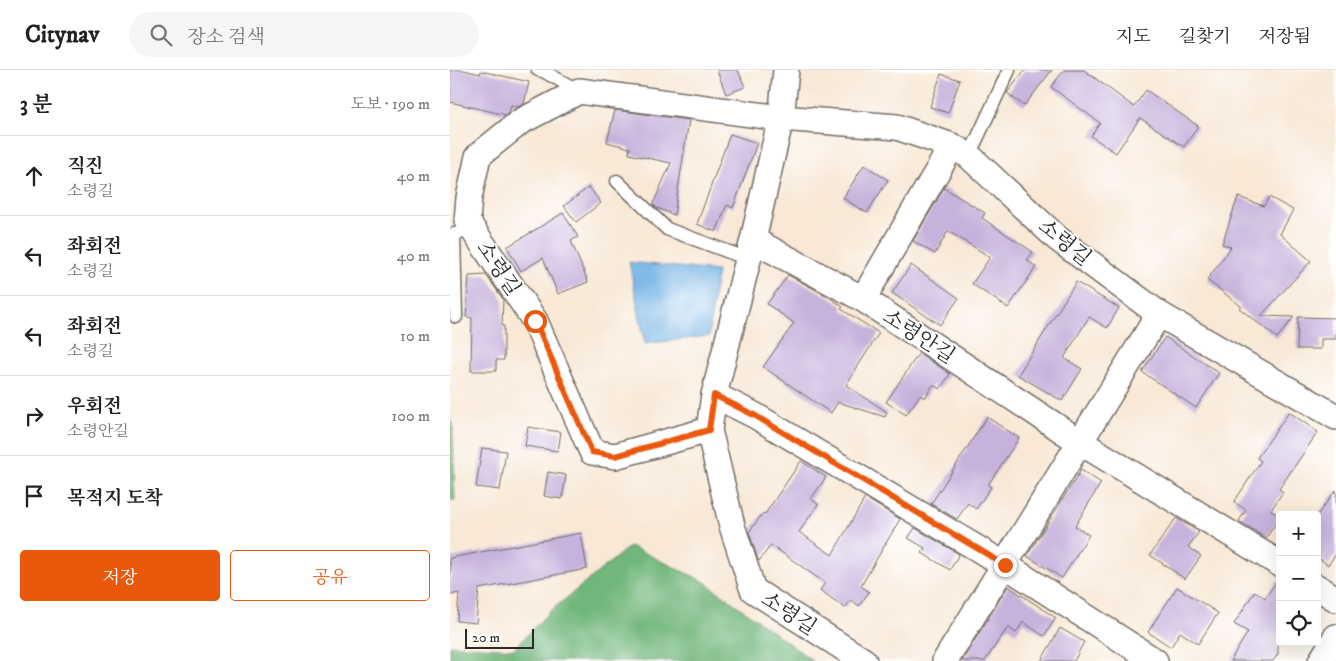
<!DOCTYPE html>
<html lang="ko">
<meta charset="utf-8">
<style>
body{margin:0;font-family:"IM FELL DW Pica","Noto Serif KR",serif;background:#f6f6f6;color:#222}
.controls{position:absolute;right:15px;bottom:15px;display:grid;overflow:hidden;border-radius:5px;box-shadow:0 5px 20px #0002}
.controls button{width:45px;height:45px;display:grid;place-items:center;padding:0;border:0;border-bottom:1px solid #e0e0e0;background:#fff;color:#222;font:25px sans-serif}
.scale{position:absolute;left:15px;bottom:12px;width:69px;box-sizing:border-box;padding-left:5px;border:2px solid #2b2b2b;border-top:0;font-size:14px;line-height:18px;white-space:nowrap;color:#2b2b2b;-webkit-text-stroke:4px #fff;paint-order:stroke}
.stop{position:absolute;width:15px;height:15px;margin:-11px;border:4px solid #ea580c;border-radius:50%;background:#fff}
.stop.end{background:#ea580c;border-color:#fff;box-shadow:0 1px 5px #0008}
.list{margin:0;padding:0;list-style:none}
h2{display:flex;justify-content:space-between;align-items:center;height:65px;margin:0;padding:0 20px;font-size:21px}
h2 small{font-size:16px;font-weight:400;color:#767676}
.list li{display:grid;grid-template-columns:32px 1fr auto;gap:15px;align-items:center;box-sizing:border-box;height:80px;padding:0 20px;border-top:1px solid #e0e0e0}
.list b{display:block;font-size:19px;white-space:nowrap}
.list p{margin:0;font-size:16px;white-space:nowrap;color:#767676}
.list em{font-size:16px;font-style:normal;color:#767676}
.actions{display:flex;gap:10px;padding:15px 20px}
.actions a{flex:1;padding:11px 0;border:1px solid #ea580c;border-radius:5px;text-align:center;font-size:18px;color:#ea580c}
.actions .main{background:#ea580c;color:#fff}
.icon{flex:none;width:28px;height:28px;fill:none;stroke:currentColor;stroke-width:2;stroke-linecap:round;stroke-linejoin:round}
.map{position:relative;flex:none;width:886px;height:591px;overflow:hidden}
header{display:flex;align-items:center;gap:30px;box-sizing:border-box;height:70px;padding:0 25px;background:#fff;border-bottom:1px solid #e0e0e0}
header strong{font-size:24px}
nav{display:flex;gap:28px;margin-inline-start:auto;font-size:18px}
.search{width:350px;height:45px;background:#f6f6f6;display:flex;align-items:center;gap:12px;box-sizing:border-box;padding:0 18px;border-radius:28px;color:#767676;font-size:19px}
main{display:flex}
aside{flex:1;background:#fff}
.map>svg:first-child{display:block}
.forest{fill:#71b67a;stroke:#4e7052}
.water{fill:#6dafe2;stroke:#4c6d86}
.building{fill:#c6b2dc}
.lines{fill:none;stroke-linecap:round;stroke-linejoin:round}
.lane-casing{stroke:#736d66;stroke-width:15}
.street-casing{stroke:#736d66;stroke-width:28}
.lane{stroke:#fff;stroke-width:12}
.street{stroke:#fff;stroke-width:25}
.route{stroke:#ea580c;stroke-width:6}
.labels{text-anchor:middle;stroke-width:4;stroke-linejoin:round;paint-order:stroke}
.street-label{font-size:21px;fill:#2b2b2b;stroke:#fff}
</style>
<header>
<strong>Citynav</strong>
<div class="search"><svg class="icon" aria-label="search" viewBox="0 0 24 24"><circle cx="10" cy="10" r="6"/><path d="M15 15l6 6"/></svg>장소 검색</div>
<nav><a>지도</a><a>길찾기</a><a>저장됨</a></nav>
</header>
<main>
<aside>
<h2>3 분<small>도보 · 190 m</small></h2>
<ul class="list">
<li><svg class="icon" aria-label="ahead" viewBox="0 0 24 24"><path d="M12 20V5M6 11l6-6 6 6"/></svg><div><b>직진</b><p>소령길</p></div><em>40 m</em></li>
<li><svg class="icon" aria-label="left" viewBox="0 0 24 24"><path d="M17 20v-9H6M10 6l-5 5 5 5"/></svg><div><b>좌회전</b><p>소령길</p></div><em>40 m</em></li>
<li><svg class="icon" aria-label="left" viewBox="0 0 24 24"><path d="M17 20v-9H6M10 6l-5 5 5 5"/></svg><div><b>좌회전</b><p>소령길</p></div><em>10 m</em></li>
<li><svg class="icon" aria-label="right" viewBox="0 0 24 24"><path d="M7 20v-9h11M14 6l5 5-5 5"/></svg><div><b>우회전</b><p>소령안길</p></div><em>100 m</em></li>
<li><svg class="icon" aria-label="arrive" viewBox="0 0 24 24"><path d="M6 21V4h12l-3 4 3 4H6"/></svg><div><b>목적지 도착</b></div></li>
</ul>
<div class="actions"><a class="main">저장</a><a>공유</a></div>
</aside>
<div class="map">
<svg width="886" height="591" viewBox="0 0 886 591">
<rect width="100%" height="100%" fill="#fff"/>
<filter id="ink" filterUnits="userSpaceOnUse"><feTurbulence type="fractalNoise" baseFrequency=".02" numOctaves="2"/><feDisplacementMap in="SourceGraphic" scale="10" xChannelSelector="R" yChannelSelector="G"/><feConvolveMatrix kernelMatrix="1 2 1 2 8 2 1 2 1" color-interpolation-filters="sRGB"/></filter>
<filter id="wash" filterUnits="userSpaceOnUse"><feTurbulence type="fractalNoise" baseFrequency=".0096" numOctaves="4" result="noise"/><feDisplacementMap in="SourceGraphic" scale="20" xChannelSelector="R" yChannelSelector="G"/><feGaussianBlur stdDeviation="1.12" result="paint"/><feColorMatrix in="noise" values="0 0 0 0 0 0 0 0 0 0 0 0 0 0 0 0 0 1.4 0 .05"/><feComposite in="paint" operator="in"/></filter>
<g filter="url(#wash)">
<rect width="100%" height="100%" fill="#f8e8d5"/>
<path class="forest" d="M0 350 3 356 5 430H0Z
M180 476 255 512 363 591H0V575L64 579 98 543Z"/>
<path class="water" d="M179 192 267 201 259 266 195 274Z"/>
<g id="blocks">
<path class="building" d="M0 0H14L30 4 31 1 79 12 74 34 68 37 61 35 59 43 56 45 0 32Z
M267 0H288L295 17 276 24Z
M575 0H602L574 36 557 23Z
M614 0H634L684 37 696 20 748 56 734 77 690 48 666 83 641 66 650 53 601 17Z
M491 4 510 10 498 43 480 37Z
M165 40 239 50 224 145 207 138 203 134 221 93 179 84 180 78 157 72Z
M280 64 307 73 283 138 277 135 266 162 247 154Z
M414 95 438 110 417 143 393 128Z
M139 117 151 133 126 152 114 136Z
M494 118 535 143 532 148 583 182 577 190 586 197 558 238 522 214 540 187 498 161 485 184 463 171Z
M788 127 814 136 819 127 843 140 830 164 861 191 811 246 844 247 827 268 789 238 791 236 757 210 781 177 772 174Z
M113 143 128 167 121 171 138 212 108 224 93 188 71 201 57 177Z
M461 195 509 228 490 255 442 223Z
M36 205 53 229 52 256H54V290H46V301H21L22 248 16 247 19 206Z
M338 205 379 227 393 237 391 239 429 263 396 315 437 342 435 347 388 332 381 343 313 297 344 253 317 234Z
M626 212 669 238 657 258 639 247 614 288 632 299 612 331 568 305Z
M848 247 886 248V269H871V279H847Z
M715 267 769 303 746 338 692 302Z
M469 283 500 304 490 319 483 315 475 328 470 325 456 345 436 332Z
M839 342 868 362 829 419 833 422 821 440 830 447 816 468 789 451 796 440 784 432 811 391 807 388Z
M537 347 569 368 538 415 541 417 526 439 518 433 507 449 481 434Z
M78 357 111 362 108 381 75 376Z
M32 378 56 381 50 420 26 417Z
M351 391 376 407 361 429 368 434 349 462 382 485 415 428 450 449 411 516 419 522 409 536 401 530 395 538 370 520 375 513 321 475 309 491 308 490 299 462 313 443 315 444Z
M631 400 651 413 625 456 639 465 612 508 577 486Z
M98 402 116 405 112 429 94 426Z
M886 420V484L878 495 867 487V445Z
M726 448 749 462 738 477 751 486 735 509 700 485Z
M465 458 509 484 500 500 472 483 475 478 458 468Z
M131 463 137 499 29 519 26 553 7 551 9 523 0 525V488Z
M829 508 830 572 828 570V584L823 591H780L798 562 784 554 805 521 815 528Z
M558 516 606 548 594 566 573 552 566 563 558 557 535 591H512Z
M727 517 768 543 748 574 730 562 721 577 698 562Z
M610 558 634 572 624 591H591Z"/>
</g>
</g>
<g filter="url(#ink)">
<use href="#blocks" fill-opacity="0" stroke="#736d66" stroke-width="1"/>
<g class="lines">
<g class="lane-casing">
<path id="lane" d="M88 0 93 1 129 21
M519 86 559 0
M167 111 217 159 298 189
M6 247 4 164 23 160"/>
</g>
<g class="street-casing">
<path id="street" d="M336 0 331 48 303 170 264 325 259 360 282 456 303 520 414 591
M303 170 413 229 630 372 830 494
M413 229 502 76
M264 325 304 345 555 495 705 591
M259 360 165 386 142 382 85 251 17 151 19 128 28 86 70 52 129 21 331 48 447 57 502 76 519 86 608 169 709 244 886 347
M867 517 886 529
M495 591 709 244
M871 591 886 567"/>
</g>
<use href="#lane" class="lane"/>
<use href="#street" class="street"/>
</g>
</g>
<g class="lines" filter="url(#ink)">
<path class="route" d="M85 251 142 382 165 386 259 360 264 325 304 345 555 495"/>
</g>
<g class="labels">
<g class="street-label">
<text transform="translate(615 172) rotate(39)" y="7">소령길</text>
<text transform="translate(49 198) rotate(56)" y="7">소령길</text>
<text transform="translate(469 266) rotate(33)" y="7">소령안길</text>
<text transform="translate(339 543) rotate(33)" y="7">소령길</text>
</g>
</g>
</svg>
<div class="controls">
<button>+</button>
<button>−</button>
<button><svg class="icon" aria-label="locate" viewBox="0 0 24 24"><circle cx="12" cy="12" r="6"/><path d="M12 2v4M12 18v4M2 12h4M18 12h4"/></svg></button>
</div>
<div class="scale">20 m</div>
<div class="stop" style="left:85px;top:251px"></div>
<div class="stop end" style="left:555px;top:495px"></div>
</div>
</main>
